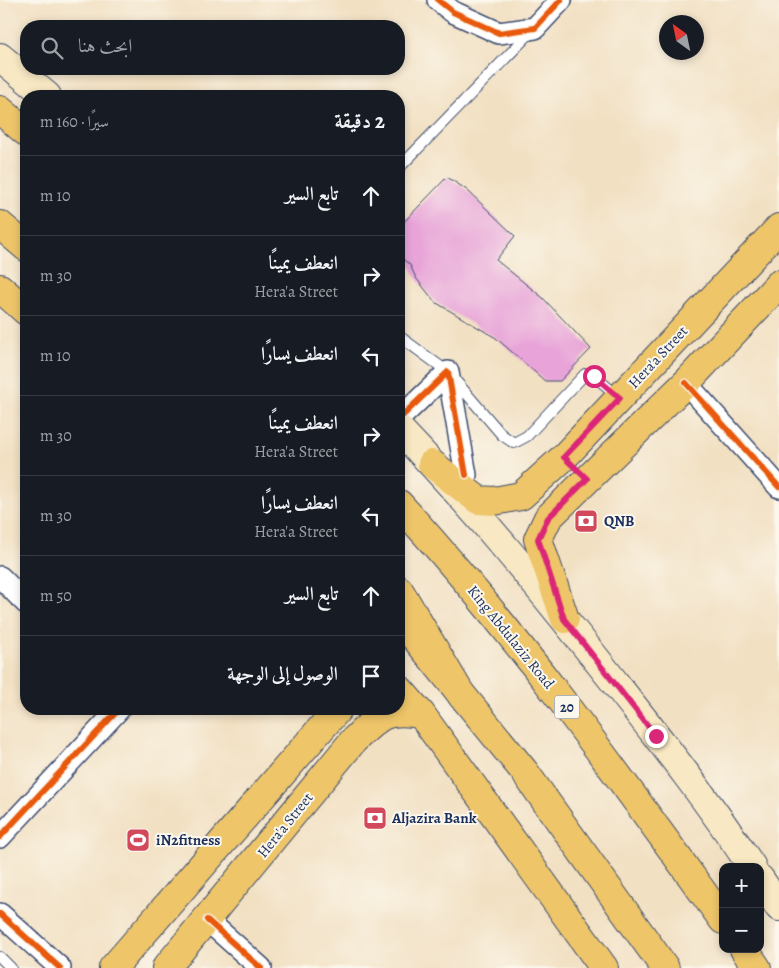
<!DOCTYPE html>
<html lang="ar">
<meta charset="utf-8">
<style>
body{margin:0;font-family:Alegreya,Amiri,serif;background:#242831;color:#f1f3f6;direction:rtl}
.controls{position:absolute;right:15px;bottom:15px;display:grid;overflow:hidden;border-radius:10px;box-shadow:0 2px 8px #0003}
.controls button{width:45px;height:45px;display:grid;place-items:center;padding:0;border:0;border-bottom:1px solid #363941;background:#171b24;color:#f1f3f6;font:25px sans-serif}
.compass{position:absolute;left:659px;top:15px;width:45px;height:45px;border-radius:50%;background:#171b24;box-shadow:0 2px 8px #0003;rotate:327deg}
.stop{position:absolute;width:15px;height:15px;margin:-11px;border:4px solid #db2777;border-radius:50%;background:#fff}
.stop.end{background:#db2777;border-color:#fff;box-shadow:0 1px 5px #0008}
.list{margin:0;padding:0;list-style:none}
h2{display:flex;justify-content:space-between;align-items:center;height:65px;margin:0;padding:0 20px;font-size:21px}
h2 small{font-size:16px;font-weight:400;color:#9ea1a6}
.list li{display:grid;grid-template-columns:32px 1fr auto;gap:15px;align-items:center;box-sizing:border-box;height:80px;padding:0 20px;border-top:1px solid #363941}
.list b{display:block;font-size:19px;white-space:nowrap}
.list p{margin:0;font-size:16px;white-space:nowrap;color:#9ea1a6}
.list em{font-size:16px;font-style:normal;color:#9ea1a6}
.icon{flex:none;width:28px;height:28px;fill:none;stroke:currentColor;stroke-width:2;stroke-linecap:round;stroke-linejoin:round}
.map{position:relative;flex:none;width:779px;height:968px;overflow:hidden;direction:ltr}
.search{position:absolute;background:#171b24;box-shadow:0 2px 8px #0003;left:20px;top:20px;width:385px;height:55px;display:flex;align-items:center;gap:12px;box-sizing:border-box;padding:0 18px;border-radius:20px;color:#9ea1a6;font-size:19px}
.panel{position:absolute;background:#171b24;box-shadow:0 2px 8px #0003;left:20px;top:90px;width:385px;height:625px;border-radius:20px;direction:rtl}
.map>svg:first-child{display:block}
.building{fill:#e8a4d8}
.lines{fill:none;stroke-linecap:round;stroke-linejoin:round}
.service-casing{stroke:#3b4a6d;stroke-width:12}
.minor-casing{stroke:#3b4a6d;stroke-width:24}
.secondary-casing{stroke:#3b4a6d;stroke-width:30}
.primary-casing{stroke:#3b4a6d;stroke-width:30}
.trunk-casing{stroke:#3b4a6d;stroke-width:30}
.service{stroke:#fff;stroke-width:10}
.minor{stroke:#fff;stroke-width:21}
.secondary{stroke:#f8e8c3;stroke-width:28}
.primary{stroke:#eec569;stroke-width:28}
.trunk{stroke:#eec569;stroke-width:28}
.cycleway-casing{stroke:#fbf7ec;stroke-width:9}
.cycleway{stroke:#e8590c;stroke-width:6}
.route{stroke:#db2777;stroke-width:6}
.labels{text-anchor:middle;stroke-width:4;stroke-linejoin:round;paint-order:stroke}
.shield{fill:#fbf7ec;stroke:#5e6b89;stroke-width:1}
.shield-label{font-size:14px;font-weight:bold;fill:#1b2f5e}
.street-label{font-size:15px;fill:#1b2f5e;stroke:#fbf7ec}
.poi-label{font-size:15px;font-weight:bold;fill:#1b2f5e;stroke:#fbf7ec;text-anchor:start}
</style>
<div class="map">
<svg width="779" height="968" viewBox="0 0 779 968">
<rect width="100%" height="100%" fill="#fbf7ec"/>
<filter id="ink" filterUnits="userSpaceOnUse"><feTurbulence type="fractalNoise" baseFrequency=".02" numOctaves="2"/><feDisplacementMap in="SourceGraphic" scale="10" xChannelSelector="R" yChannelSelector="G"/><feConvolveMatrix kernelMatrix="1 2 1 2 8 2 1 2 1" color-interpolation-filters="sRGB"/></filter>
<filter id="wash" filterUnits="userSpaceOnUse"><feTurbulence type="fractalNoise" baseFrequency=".0096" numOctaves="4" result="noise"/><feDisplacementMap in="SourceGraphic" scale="20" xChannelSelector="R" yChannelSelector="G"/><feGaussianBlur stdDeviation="1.12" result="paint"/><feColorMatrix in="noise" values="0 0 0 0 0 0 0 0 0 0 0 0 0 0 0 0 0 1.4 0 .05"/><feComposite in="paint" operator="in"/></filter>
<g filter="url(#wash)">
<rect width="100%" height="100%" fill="#f2e0c2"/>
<g id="blocks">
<path class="building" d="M447 177 467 190 515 236 496 260 542 297 591 349 560 381H545L496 338 435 302 416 278 410 265 399 256V227Z"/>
</g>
</g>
<g filter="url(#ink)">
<use href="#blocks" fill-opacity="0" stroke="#3b4a6d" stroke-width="1"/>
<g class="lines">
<g class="service-casing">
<path id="service" d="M399 168 532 31
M399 336 448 372 502 435 514 443 527 436 585 374 594 376 618 396
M0 957 11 968"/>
</g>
<g class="minor-casing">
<path id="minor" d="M438 0 453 12 499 33 535 28 561 0
M686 383 779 487
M399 419 448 372 466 475
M0 577 26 603
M0 837 119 709
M0 914 60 968
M207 920 261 968"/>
</g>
<g class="secondary-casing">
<path id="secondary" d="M0 57 47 96
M399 429C475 508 544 593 612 679 660 740 709 802 752 867
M760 879 779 907"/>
</g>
<g class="primary-casing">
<path id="primary" d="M0 110 26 132
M0 225 26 247
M0 288 26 311
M432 464 478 500 494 501 521 496 564 457 779 228
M399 504C518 634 620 778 723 920
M399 618 524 771 665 968
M565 619 538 539 548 518 686 383 779 284
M399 689 421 714 604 968
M744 949 757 968
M113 968 338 709
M166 968 353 741C379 716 384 708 421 714"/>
</g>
<g class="trunk-casing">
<path id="trunk" d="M399 590 462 696"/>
</g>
<use href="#service" class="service"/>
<use href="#minor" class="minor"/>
<use href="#secondary" class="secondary"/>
<use href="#primary" class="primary"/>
<use href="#trunk" class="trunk"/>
<g class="cycleway-casing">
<path id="cycleway" d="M438 0 453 12 499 33 535 28 561 0
M686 383 779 487
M399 419 448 372 466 475
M0 837 119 709
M0 914 60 968
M207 920 261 968"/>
</g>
<use href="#cycleway" class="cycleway"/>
</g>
</g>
<g class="lines" filter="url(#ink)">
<path class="route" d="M594 376 620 398 564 457 587 479 548 518 538 539 564 619 656 736"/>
</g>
<defs>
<g id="bank-square" transform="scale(1.25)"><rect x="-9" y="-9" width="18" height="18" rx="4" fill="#d1495b" stroke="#fbf7ec"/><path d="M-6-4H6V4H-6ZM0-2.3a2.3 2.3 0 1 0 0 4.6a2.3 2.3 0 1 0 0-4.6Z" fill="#fff"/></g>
<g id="stadium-square" transform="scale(1.25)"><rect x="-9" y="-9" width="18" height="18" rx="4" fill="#d1495b" stroke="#fbf7ec"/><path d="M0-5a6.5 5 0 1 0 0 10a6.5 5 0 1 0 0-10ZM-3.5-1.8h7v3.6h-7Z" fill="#fff"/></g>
</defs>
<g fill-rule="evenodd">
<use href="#bank-square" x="586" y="521"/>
<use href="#bank-square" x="375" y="818"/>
<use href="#stadium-square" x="138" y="840"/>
</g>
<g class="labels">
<rect class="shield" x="554.5" y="695.5" width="25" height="23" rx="4"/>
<g class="shield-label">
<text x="567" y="712">20</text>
</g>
<g class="street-label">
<text transform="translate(658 357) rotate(-47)" y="5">Hera'a Street</text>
<text transform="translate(511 637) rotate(51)" y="5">King Abdulaziz Road</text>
<text transform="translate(285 825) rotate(-51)" y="5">Hera'a Street</text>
</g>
<g class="poi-label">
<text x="604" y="526">QNB</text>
<text x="392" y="823">Aljazira Bank</text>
<text x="156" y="845">iN2fitness</text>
</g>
</g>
</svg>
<div class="controls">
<button>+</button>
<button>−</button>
</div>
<svg class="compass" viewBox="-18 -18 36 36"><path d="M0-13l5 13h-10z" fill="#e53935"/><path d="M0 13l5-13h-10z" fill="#9ea1a6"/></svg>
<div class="stop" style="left:594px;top:376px"></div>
<div class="stop end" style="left:656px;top:736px"></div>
<div class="search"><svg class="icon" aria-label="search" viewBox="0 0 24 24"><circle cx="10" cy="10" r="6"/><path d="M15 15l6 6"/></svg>ابحث هنا</div>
<section class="panel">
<h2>2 دقيقة<small>سيرًا · 160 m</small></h2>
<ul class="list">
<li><svg class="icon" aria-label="ahead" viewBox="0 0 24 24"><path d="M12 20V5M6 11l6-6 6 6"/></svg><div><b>تابع السير</b></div><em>10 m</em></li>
<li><svg class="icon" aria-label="right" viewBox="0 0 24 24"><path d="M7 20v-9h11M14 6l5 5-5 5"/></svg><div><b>انعطف يمينًا</b><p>Hera'a Street</p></div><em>30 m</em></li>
<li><svg class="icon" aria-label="left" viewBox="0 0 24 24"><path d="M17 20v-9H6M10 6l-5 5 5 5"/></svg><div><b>انعطف يسارًا</b></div><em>10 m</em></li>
<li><svg class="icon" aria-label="right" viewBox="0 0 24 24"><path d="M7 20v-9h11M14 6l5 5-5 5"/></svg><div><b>انعطف يمينًا</b><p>Hera'a Street</p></div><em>30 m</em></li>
<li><svg class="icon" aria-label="left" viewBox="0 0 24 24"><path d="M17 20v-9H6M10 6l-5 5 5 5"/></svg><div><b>انعطف يسارًا</b><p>Hera'a Street</p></div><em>30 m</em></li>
<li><svg class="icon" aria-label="ahead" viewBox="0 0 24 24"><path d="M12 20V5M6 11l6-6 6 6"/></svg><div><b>تابع السير</b></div><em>50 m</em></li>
<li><svg class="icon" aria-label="arrive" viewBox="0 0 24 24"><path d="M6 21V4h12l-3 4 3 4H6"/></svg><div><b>الوصول إلى الوجهة</b></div></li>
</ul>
</section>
</div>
